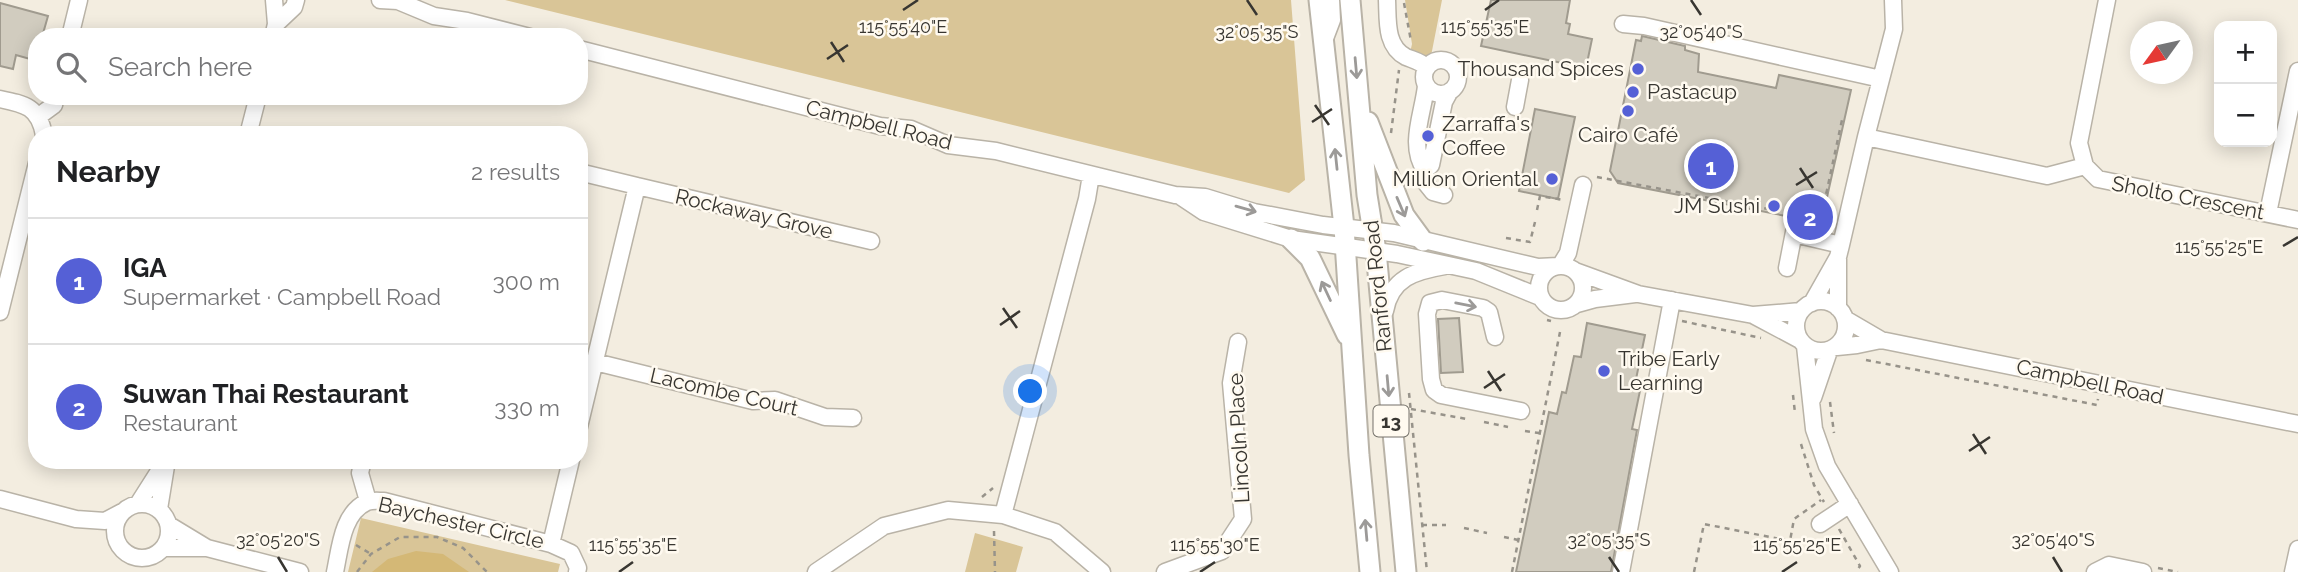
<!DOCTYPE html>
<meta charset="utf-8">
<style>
body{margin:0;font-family:Raleway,sans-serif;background:#f2f2f2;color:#202124}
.controls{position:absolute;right:21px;top:21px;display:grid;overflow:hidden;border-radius:14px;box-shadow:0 4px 18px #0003}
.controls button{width:63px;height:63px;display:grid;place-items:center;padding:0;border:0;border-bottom:2px solid #e0e0e0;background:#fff;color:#202124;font:35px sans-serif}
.compass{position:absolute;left:2130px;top:21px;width:63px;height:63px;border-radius:50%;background:#fff;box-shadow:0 4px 18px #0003;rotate:237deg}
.you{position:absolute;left:1031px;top:392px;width:24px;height:24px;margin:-18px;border:5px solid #fff;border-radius:50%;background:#1a73e8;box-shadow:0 0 0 10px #1a73e833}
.badge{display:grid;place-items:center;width:46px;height:46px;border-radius:50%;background:#5560d6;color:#fff;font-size:23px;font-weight:700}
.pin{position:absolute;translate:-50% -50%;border:4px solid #fff;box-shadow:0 2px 7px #0006}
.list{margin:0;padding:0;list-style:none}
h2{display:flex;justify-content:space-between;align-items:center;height:91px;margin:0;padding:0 28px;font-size:30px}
h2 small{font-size:23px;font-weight:400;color:#757577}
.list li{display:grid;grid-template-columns:46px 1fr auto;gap:21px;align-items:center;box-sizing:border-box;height:126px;padding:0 28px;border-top:2px solid #e0e0e0}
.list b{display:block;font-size:26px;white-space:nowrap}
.list p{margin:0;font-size:23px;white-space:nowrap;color:#757577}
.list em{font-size:23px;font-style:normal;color:#757577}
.icon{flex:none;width:38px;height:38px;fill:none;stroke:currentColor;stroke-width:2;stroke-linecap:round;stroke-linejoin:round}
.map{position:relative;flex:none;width:2298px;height:572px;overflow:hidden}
.search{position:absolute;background:#fff;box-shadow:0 4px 18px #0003;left:28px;top:28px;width:560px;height:77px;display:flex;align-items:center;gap:18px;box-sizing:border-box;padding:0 24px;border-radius:28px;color:#757577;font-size:26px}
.panel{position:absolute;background:#fff;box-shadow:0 4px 18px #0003;left:28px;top:126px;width:560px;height:343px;border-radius:28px}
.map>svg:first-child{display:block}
.green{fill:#d9c597}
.water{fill:#d4b876}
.building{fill:#d1ccbf;stroke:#a09b8f;stroke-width:2}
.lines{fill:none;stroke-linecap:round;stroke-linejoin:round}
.minor-casing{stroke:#b9b3a7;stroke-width:19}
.major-casing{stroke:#b9b3a7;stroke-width:23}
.path{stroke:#97938a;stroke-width:2.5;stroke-dasharray:5 5;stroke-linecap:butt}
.minor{stroke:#fff;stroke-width:16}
.major{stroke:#fff;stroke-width:19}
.oneway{stroke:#9c9a98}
.ticks{fill:none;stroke:#383631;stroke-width:2.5}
.poi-dot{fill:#5560d6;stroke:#fffaf0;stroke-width:2.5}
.labels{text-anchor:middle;stroke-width:5;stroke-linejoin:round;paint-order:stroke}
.shield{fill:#fffaf0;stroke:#74716a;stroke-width:2}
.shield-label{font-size:19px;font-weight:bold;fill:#383631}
.poi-label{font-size:21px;fill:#383631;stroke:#fffaf0;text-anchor:end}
.street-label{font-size:21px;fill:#383631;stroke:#fffaf0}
.ticks-label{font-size:18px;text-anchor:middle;fill:#383631;stroke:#fffaf0;stroke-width:5;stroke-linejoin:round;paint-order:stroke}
</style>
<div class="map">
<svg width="2298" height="572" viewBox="0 0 2298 572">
<rect width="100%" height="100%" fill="#f3ede0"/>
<path class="green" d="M505 0H1291L1305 180 1289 193Z
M1405 0H1442L1431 56 1410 53 1412 44Z
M361 518 560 564 558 572H348Z
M975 533 1023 547 1016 572H965Z"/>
<path class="water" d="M416 551 443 554 469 572H372L388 559Z"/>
<path class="building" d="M1491 0H1570L1566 23 1570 24 1568 34 1592 39 1586 68 1481 46Z
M0 3 48 16 42 37H37V61L16 55 13 69 0 66Z
M1642 36 1685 46V50L1699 54 1698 72 1776 88 1779 75 1851 90 1821 224 1798 217H1791L1618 183 1610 171 1636 40 1641 41Z
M1535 109 1575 117 1558 199 1519 191Z
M1459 318 1463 372 1441 373 1438 319Z
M1587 323 1645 335 1635 384 1641 386 1632 429 1637 430 1611 572H1516L1549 412 1557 414 1562 392 1566 393 1574 356 1581 357Z"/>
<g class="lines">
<g class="minor-casing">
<path id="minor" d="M380 0 398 1 434 16 467 21 530 37
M1387 0C1388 20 1385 46 1406 57 1413 60 1420 61 1426 67
M2107 0 2079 143 2085 166 2098 179 2298 220
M276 24 294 7 296 0
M1623 24 1644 26 1881 79
M70 37 79 0
M273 37 276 24 274 0
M1324 41 1332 20 1331 0
M579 49 880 126 911 129 948 145 996 151 1175 195 1205 197 1254 212 1323 225 1394 233 1538 267 1558 266
M1424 77a17 17 0 1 1 34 0a17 17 0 1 1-34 0Z
M0 99C25 104 39 107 44 135
M1515 107 1520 80
M39 116 54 105 56 96
M248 135 258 96
M1866 137 2047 176 2085 166
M1425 170C1408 145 1423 114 1426 86
M579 172 637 186 579 427
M637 186 871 241
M1444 195 1433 192 1425 182V170L1431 165 1444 102 1450 91
M1180 196 1204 212 1291 239 1397 254 1476 271 1540 297
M2268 213 2298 71
M1794 234 1841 245
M1838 259V308
M1539 288a22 22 0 1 1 44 0a22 22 0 1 1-44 0Z
M1560 266 1568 253 1583 185
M1787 268 1795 227
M1575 271 1638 294 1753 315 1801 311
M1796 326a25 25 0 1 1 50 0a25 25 0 1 1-50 0Z
M1812 303 1838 257 1841 245 1866 137 1894 29 1893 0
M1577 304 1595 299 1635 294
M1385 311C1391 278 1415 271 1445 266
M0 312 37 163
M1753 315 1800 340
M1845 319 1881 340 2298 424
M1495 337 1489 312 1483 308 1442 300 1430 303 1427 314 1431 379 1434 390 1441 395 1521 411
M1805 346 1814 429 1827 466 1890 572
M1837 347 1857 345 1881 340
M595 362 753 401 775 400 825 417 853 418
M1813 398 1829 351
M363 460 360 473 368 501
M0 499 76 519 105 521 122 512
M115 531a27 27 0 1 1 54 0a27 27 0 1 1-54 0Z
M138 504 166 460
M159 509 166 466
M1003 515 1087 199 1091 175
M1820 524 1850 504
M169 525 207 548
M551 544 571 460
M163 548H207L300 572
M335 572C340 549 342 513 367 502 372 500 379 501 384 501L551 544 571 553 578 568 577 572
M816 572 884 526 948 510 1003 515 1055 532 1102 572
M1165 572 1222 551 1243 519 1231 383 1238 342
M1621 572 1672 300
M2095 572 2109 565 2143 572
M2293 572 2298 549"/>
</g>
<g class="major-casing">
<path id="major" d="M1319 0 1344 227 1359 455 1370 572
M1350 0 1367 195 1376 251 1406 572
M1368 122 1404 215 1423 241
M1291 239 1310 258 1347 335"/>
</g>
<path class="path" d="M1404 3 1411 41
M1391 133 1399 70
M1597 177 1789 213
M1537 210 1540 196 1564 200
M1806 216 1821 218 1842 120
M1506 238 1530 242 1535 222
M1547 320 1551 321
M1682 321 1761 338
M1866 360 2097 405 2098 399
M1409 393 1427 572
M1793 395 1795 413
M1830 402 1834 433
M1411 409 1467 419
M1484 422 1508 427
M1525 431 1539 433
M1801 444 1814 485 1824 502
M982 497 993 488
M1422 525H1446
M1464 528 1487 533
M1839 529 1860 566 1856 572
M994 531 995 572
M1504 537 1518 540
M356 545 371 554
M2158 568 2178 572
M357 572 371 554 400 537H437L463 548 487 572
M1512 572 1560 332
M1694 572 1704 524 1790 541 1794 519 1821 500"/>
<use href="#minor" class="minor"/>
<use href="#major" class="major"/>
</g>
<defs><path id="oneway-shaft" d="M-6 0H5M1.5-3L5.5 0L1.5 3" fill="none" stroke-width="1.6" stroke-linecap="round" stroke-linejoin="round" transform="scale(1.75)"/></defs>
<g class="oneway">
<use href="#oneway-shaft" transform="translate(1356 68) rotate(85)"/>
<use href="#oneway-shaft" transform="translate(1336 159) rotate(-96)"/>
<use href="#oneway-shaft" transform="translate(1401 207) rotate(67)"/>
<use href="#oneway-shaft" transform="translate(1246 209) rotate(16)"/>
<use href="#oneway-shaft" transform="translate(1326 291) rotate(-115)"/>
<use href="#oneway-shaft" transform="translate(1466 305) rotate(11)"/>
<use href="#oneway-shaft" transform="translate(1388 386) rotate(85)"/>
<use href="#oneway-shaft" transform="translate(1366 530) rotate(-95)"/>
</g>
<path class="ticks" d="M1247 0 1257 15M1691 0 1701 15M903 10 918 0M1485 10 1499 0M831 42 844 62M827 59 848 45M1315 105 1329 125M1312 122 1332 109M1800 168 1813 188M1796 185 1817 172M2283 246 2298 237M1003 308 1017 328M1000 325 1020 311M1488 371 1501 391M1484 388 1505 374M1973 434 1986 454M1969 451 1990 437M278 557 287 572M1609 557 1619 572M2053 557 2062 572M619 572 633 562M1200 572 1215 562M1782 572 1797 562"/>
<g class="poi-dot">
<circle cx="1638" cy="69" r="7"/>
<circle cx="1633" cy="92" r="7"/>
<circle cx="1628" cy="111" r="7"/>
<circle cx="1428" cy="136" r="7"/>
<circle cx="1552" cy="179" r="7"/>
<circle cx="1774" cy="206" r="7"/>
<circle cx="1604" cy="371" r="7"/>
</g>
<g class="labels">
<rect class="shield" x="1373.5" y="405.5" width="35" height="31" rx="5"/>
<g class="shield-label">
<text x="1391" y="428">13</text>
</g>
<g class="poi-label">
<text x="1624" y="76">Thousand Spices</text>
<text x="1647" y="99" text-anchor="start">Pastacup</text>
<text x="1442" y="131" text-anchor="start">Zarraffa's<tspan x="1442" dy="24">Coffee</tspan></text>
<text x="1628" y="142" text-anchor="middle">Cairo Café</text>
<text x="1538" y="186">Million Oriental</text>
<text x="1760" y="213">JM Sushi</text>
<text x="1618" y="366" text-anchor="start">Tribe Early<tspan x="1618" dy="24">Learning</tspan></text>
</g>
<g class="street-label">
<text transform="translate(879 125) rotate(14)" y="7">Campbell Road</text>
<text transform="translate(2188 198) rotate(11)" y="7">Sholto Crescent</text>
<text transform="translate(754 214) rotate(13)" y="7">Rockaway Grove</text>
<text transform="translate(1378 286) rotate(-96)" y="7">Ranford Road</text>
<text transform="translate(2090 382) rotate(12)" y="7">Campbell Road</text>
<text transform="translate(724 392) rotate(13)" y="7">Lacombe Court</text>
<text transform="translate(1239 438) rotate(-93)" y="7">Lincoln Place</text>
<text transform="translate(461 523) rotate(13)" y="7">Baychester Circle</text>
</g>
</g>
<g class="ticks-label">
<text x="903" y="33">115°55'40"E</text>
<text x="1485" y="33">115°55'35"E</text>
<text x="1257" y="38">32°05'35"S</text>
<text x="1701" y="38">32°05'40"S</text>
<text x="2219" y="253">115°55'25"E</text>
<text x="278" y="546">32°05'20"S</text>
<text x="1609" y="546">32°05'35"S</text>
<text x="2053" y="546">32°05'40"S</text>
<text x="633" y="551">115°55'35"E</text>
<text x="1215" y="551">115°55'30"E</text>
<text x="1797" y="551">115°55'25"E</text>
</g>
</svg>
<div class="controls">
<button>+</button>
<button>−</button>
</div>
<svg class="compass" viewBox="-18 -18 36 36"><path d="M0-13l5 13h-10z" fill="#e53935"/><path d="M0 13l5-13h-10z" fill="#757577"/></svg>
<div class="you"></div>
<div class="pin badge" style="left:1711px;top:166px">1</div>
<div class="pin badge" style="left:1810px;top:217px">2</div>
<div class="search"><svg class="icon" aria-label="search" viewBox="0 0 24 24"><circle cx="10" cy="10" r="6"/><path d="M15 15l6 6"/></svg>Search here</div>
<section class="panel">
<h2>Nearby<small>2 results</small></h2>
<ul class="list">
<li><span class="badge">1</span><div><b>IGA</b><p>Supermarket · Campbell Road</p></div><em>300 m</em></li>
<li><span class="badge">2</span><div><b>Suwan Thai Restaurant</b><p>Restaurant</p></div><em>330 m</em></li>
</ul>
</section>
</div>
